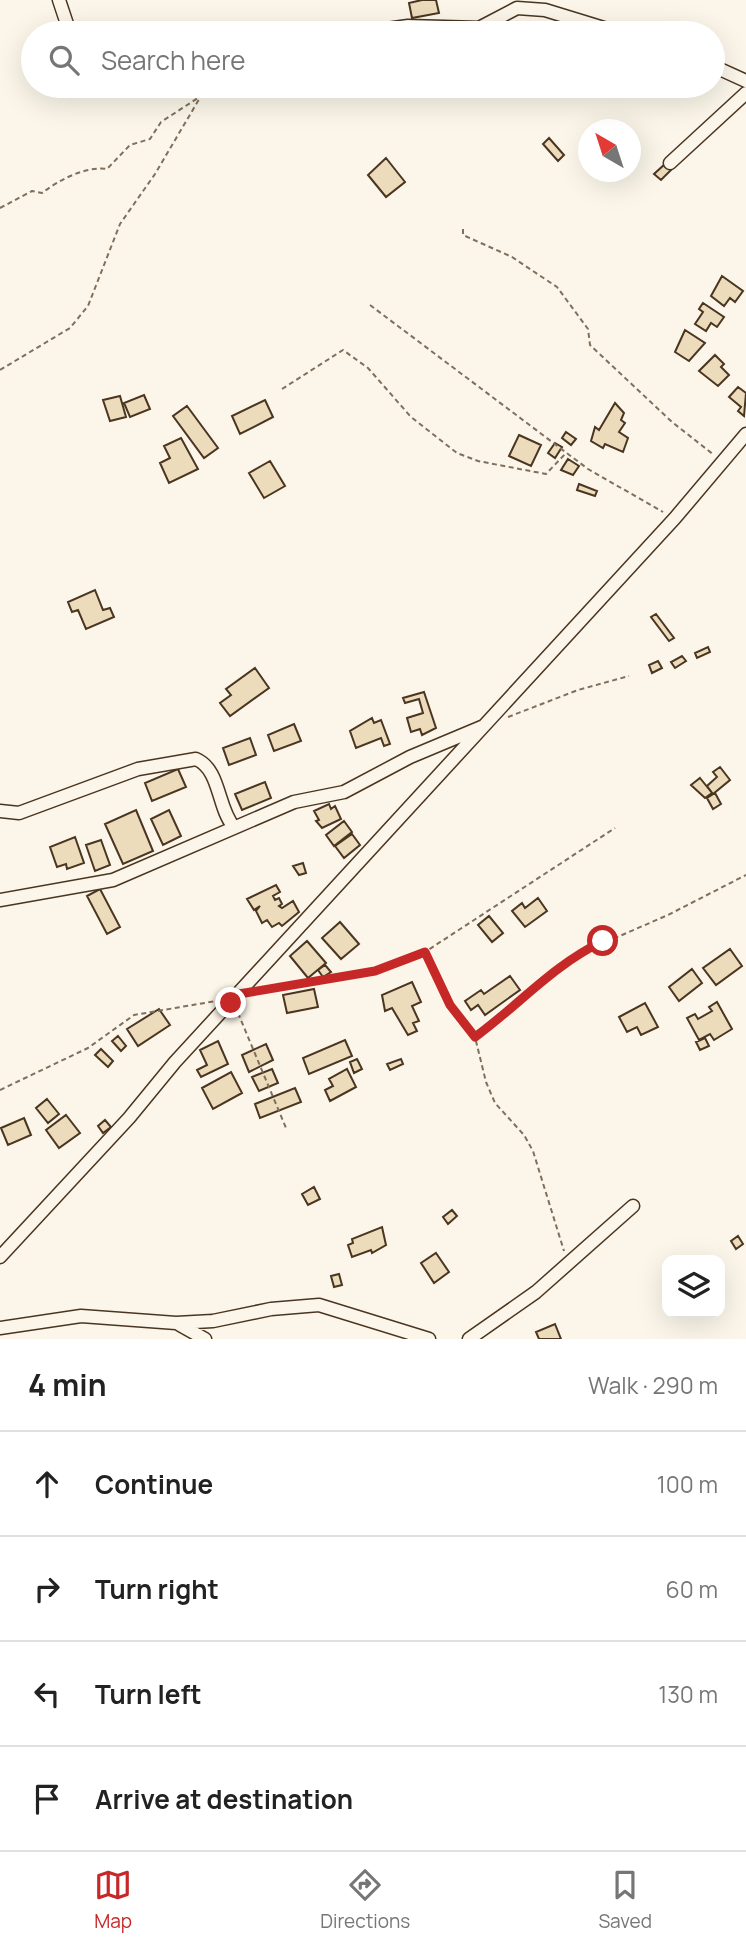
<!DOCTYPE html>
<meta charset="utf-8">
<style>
body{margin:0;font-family:Manrope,sans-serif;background:#f6f6f6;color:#222}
.controls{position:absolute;right:21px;bottom:21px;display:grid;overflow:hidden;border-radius:14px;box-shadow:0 7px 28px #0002}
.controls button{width:63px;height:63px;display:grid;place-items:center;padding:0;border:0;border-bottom:2px solid #e0e0e0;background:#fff;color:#222;font:35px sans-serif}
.compass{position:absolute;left:578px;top:119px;width:63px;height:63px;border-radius:50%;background:#fff;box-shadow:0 7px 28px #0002;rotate:321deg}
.stop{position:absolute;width:21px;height:21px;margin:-16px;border:5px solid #c62828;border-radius:50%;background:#fff}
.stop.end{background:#c62828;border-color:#fff;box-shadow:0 2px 7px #0008}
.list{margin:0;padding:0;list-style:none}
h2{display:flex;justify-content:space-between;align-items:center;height:91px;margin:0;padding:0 28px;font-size:30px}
h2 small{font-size:23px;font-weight:400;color:#767676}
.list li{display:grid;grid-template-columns:46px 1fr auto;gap:21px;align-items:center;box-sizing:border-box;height:105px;padding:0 28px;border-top:2px solid #e0e0e0}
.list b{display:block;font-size:26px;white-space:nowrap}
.list em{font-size:23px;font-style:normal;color:#767676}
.icon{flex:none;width:38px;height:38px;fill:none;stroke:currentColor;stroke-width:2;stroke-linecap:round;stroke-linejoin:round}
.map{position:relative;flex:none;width:746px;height:1339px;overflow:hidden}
.search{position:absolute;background:#fff;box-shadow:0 7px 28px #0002;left:21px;right:21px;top:21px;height:77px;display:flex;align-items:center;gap:18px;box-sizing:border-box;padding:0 24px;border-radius:38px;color:#767676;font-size:26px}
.sheet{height:511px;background:#fff}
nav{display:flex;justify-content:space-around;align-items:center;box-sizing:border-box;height:98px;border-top:2px solid #e0e0e0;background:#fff;font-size:19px;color:#767676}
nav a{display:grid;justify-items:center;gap:4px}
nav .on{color:#c62828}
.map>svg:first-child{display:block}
.building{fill:#ecdcbc;stroke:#4a3520;stroke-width:2}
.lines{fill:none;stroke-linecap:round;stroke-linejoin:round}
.minor-casing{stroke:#4a3520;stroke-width:15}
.path{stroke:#7f6f5c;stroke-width:2;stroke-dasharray:5 3.5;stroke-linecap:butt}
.minor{stroke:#fbf6e9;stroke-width:12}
.route{stroke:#c62828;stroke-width:9}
</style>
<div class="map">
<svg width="746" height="1339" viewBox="0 0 746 1339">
<rect width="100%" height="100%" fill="#fbf6e9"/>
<path class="building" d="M422 0H436L439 13 412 18 409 3Z
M549 138 564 155 558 161 543 144Z
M386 158 405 182 386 197 368 175Z
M665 164 671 170 661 180 654 174Z
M722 276 743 291 735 302 730 298 724 306 711 296Z
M703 303 724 317 717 327 711 323 706 331 695 324 703 312 699 309Z
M685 330 705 343 689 361 675 352Z
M715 355 724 364 721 367 729 375 718 386 699 371Z
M738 387 746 393 744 416 738 411 741 407 729 397Z
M144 395 150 409 130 417 124 403Z
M120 396 126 417 110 421 103 400Z
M265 400 273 417 240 434 232 416Z
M615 403 624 413 621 420 625 423 619 432 628 438 623 452 605 444 603 448 591 441 595 427 599 430Z
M187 406 218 448 204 458 173 416Z
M566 432 576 439 571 445 562 438Z
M519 435 541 445 531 466 509 456Z
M181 438 198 469 169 483 160 463 170 458 164 446Z
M555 443 562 447 555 458 548 453Z
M568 459 579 466 573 475 561 470Z
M270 461 285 486 264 498 249 473Z
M579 484 597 491 595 496 577 490Z
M95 590 103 610 110 608 114 617 86 629 78 610 72 612 68 602Z
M656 614 674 638 669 641 651 617Z
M708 647 710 652 697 658 695 653Z
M682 656 686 661 675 668 671 662Z
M658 661 662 668 652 673 649 665Z
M255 668 269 688 230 716 220 703 231 695 226 689Z
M424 692 436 728 422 735 420 729 411 732 407 718 423 713 419 699 405 703 403 698Z
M372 718 374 723 381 720 390 744 384 746 381 738 356 748 350 731Z
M294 724 301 741 274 751 268 735Z
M250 738 256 755 229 765 223 748Z
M720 767 730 780 713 794 707 786 717 777 713 772Z
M178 769 186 787 152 801 145 783Z
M700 778 712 793 705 798 691 785Z
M265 782 271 798 242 810 235 794Z
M715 793 721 804 713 809 707 798Z
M329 804 331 809 335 806 341 819 322 828 316 821 319 820 314 811Z
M136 810 153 851 123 864 105 824Z
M169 810 181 836 163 845 151 819Z
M344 821 352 832 334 846 326 835Z
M352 834 360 845 344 858 335 846Z
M75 837 84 863 67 869 66 864 57 867 50 847Z
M101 840 110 865 95 871 86 845Z
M303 863 306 873 299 875 293 866Z
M276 885 280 892 273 896 275 900 279 898 282 904 279 906 282 908 293 901 299 912 282 926 279 923 272 927 267 920 262 923 256 911 260 906 254 910 247 899Z
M100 889 120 927 107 934 87 896Z
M538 898 547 911 525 927 512 911 522 903 525 908Z
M489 916 503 933 492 942 478 925Z
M340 922 359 944 341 959 322 938Z
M307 941 326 963 308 978 290 956Z
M730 949 742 966 716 985 703 968Z
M325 965 331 972 323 977 318 970Z
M692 969 702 983 679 1001 669 987Z
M510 976 520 990 485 1015 478 1005 471 1010 465 1001 481 990 484 994Z
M412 982 421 1002 412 1006 419 1021 413 1023 417 1031 408 1035 392 1008 385 1011 382 995Z
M314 989 318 1007 287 1013 283 995Z
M717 1002 732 1029 714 1040 710 1034 699 1040 687 1018 695 1014 698 1019 712 1011 709 1007Z
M645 1003 658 1027 641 1035 637 1027 627 1032 619 1017Z
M159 1009 170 1025 138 1046 127 1029Z
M118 1036 126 1046 121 1051 112 1041Z
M705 1038 709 1046 700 1050 696 1042Z
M345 1040 352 1056 309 1074 303 1058Z
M218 1041 228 1064 201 1077 197 1070 207 1065 200 1050Z
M266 1044 273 1060 249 1072 242 1055Z
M101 1049 113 1061 108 1067 95 1055Z
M357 1059 362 1069 354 1073 350 1062Z
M401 1059 403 1064 390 1070 387 1064Z
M272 1069 278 1083 259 1091 252 1077Z
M347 1069 356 1087 330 1101 325 1090 333 1086 329 1079Z
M231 1072 242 1093 213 1109 202 1088Z
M295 1088 301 1102 260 1118 255 1104Z
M47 1099 59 1114 48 1123 36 1108Z
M66 1115 80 1133 59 1148 46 1130Z
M24 1118 31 1135 8 1145 1 1128Z
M105 1120 111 1127 103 1133 98 1126Z
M314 1187 320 1199 308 1205 302 1194Z
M452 1210 457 1216 448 1224 443 1217Z
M382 1227 386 1245 372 1253 371 1250 352 1257 348 1245 353 1243 352 1239Z
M738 1236 743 1244 736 1249 731 1241Z
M436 1253 449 1272 434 1283 421 1263Z
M339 1274 342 1285 334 1287 331 1276Z
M555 1324 561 1339H539L536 1332Z"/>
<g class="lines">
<g class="minor-casing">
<path id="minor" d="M59 0 70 33
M359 33 408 26 479 28 517 8 545 10 620 33
M713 66 746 81
M670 163 746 93
M0 811 19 813 138 769 196 759C221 770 217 808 234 827
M0 900 113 880 294 802 344 792 410 757 484 726
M0 1257 129 1118 175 1062 675 518 746 434
M180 1325 205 1339
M0 1328 81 1316 176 1323 213 1321 271 1309 319 1305 429 1339
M469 1339 536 1292 633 1206"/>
</g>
<path class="path" d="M0 208 32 191 42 193C59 180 85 166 107 169L130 145 150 139 161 122 201 96
M463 229V235L512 257 557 287 588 329 590 345 672 422 714 455
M370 305 588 469 663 512
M0 370 70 328 88 306 120 224 155 174 201 96 216 86
M282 389 343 350 368 368 411 417 457 453 478 461 546 474 566 453
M508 717 578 690 629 676
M425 953 450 1005 475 1037 486 1082 495 1103 524 1135 533 1151 564 1251
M257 991 375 971 425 952 615 828
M238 1013 286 1128
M477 1036 512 1010 519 999 569 958 668 915 746 875
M0 1090 88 1048 134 1015 216 1001"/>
<use href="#minor" class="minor"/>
</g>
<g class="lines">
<path class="route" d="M231 1003 239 994 375 971 425 952 450 1005 475 1037C520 1004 552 966 603 941"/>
</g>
</svg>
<div class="controls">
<button><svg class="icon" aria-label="layers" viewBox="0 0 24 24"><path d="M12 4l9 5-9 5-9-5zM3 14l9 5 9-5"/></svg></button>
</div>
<svg class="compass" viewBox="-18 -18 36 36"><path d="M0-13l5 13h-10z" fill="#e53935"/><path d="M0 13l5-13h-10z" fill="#767676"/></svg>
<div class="stop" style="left:603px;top:941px"></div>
<div class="stop end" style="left:231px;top:1003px"></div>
<div class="search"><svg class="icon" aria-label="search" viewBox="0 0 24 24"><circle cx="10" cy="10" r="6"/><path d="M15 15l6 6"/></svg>Search here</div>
</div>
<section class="sheet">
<h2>4 min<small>Walk · 290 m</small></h2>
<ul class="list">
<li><svg class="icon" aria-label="ahead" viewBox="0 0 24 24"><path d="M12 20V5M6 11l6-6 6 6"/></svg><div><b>Continue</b></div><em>100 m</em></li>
<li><svg class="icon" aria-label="right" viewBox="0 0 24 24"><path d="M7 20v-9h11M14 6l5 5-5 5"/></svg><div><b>Turn right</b></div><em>60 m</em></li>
<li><svg class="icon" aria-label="left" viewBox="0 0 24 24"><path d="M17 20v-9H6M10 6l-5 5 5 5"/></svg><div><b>Turn left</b></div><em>130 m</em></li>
<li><svg class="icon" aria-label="arrive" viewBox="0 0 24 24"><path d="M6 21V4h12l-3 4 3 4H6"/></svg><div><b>Arrive at destination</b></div></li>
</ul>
</section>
<nav>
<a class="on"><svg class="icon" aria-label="map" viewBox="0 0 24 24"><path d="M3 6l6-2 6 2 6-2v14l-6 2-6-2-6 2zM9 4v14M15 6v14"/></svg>Map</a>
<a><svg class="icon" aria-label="directions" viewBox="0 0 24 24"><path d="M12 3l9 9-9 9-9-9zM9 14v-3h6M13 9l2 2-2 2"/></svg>Directions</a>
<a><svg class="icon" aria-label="saved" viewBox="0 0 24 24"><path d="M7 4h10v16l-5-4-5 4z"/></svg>Saved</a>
</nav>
